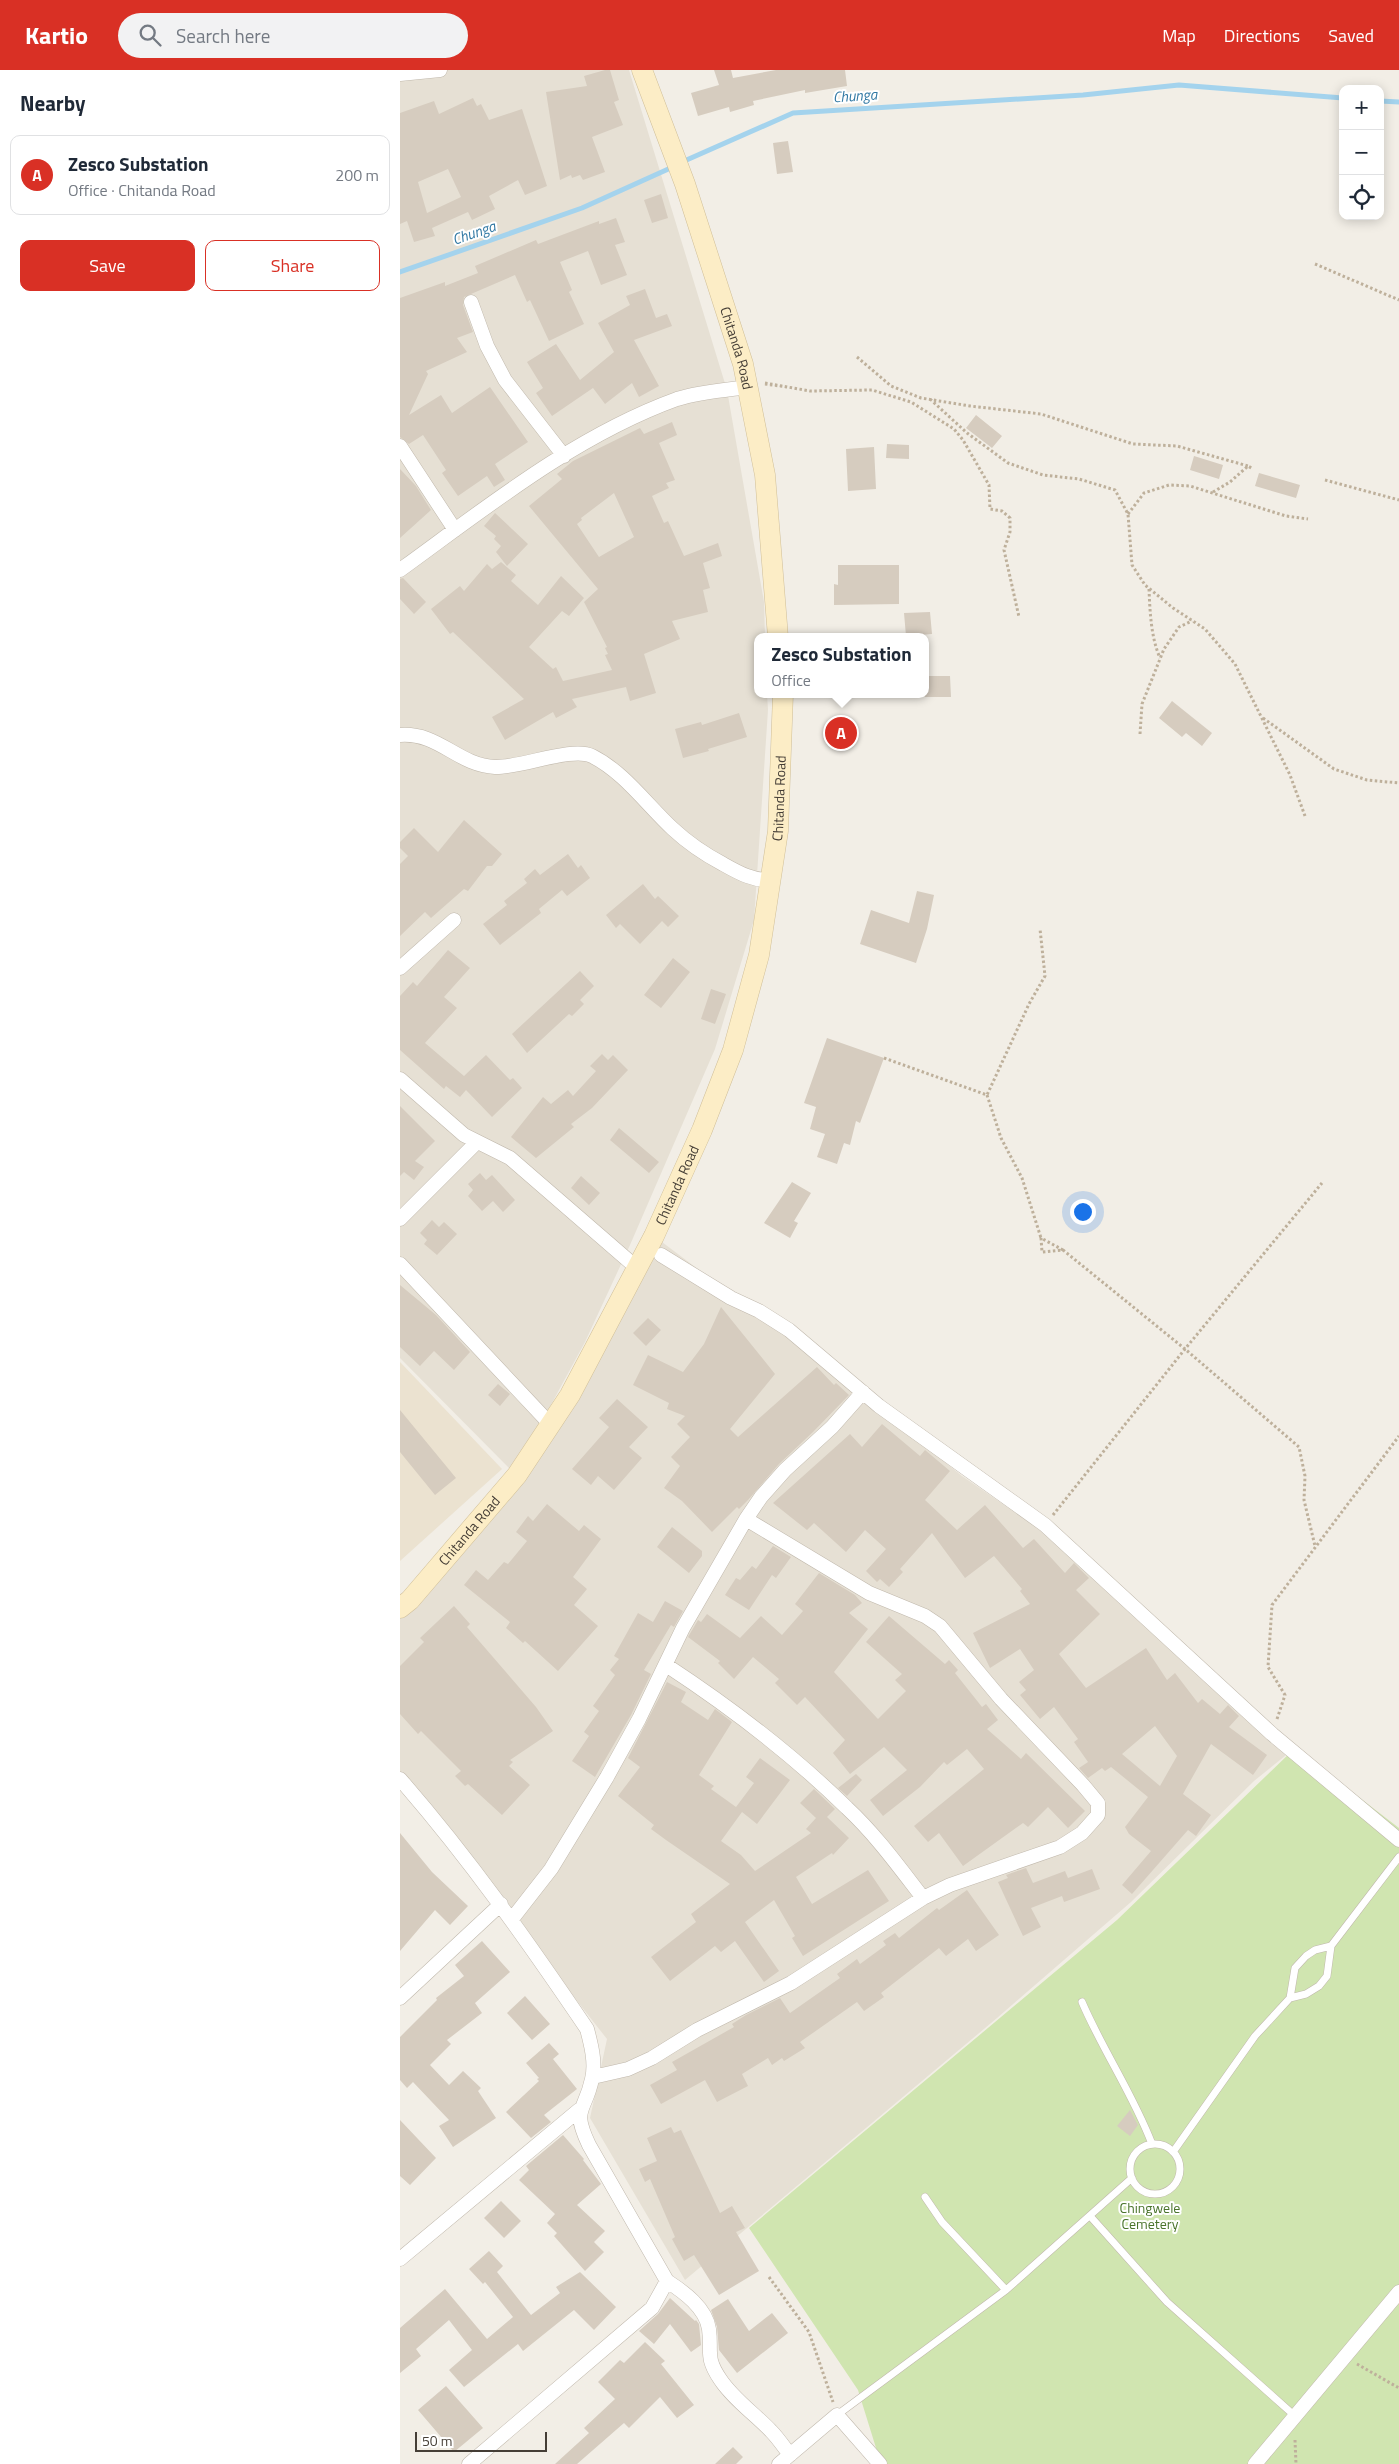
<!DOCTYPE html>
<meta charset="utf-8">
<style>
body{margin:0;font-family:"Titillium Web",sans-serif;background:#f2f2f3;color:#1f2937}
.controls{position:absolute;right:15px;top:15px;display:grid;overflow:hidden;border-radius:10px;box-shadow:0 2px 12px #0003}
.controls button{width:45px;height:45px;display:grid;place-items:center;padding:0;border:0;border-bottom:1px solid #e0e1e3;background:#fff;color:#1f2937;font:25px sans-serif}
.scale{position:absolute;left:15px;bottom:12px;width:132px;box-sizing:border-box;padding-left:5px;border:2px solid #453e36;border-top:0;font-size:14px;line-height:18px;white-space:nowrap;color:#453e36;-webkit-text-stroke:4px #fff;paint-order:stroke}
.you{position:absolute;left:682px;top:1141px;width:18px;height:18px;margin:-12px;border:4px solid #fff;border-radius:50%;background:#1a73e8;box-shadow:0 0 0 8px #1a73e833}
.badge{display:grid;place-items:center;width:32px;height:32px;border-radius:50%;background:#d93025;color:#fff;font-size:16px;font-weight:700}
.pin{position:absolute;translate:-50% -50%;border:2px solid #fff;box-shadow:0 1px 5px #0006}
.popup{position:absolute;left:354px;top:563px;width:175px;height:65px;box-sizing:border-box;display:grid;place-content:center;border-radius:10px;background:#fff;filter:drop-shadow(0 1px 4px #0005);font-size:16px;white-space:nowrap;color:#747a83}
.popup b{font-size:19px;color:#1f2937}
.popup::after{content:'';position:absolute;left:50%;top:100%;margin-left:-10px;border:10px solid transparent;border-top-color:#fff}
.list{margin:0;padding:0;list-style:none}
h2{display:flex;justify-content:space-between;align-items:center;height:65px;margin:0;padding:0 20px;font-size:21px}
h2 small{font-size:16px;font-weight:400;color:#747a83}
.list li{display:grid;grid-template-columns:32px 1fr auto;gap:15px;align-items:center;box-sizing:border-box;height:80px;margin:0 10px 10px;padding:0 10px;border:1px solid #e0e1e3;border-radius:10px}
.list b{display:block;font-size:19px;white-space:nowrap}
.list p{margin:0;font-size:16px;white-space:nowrap;color:#747a83}
.list em{font-size:16px;font-style:normal;color:#747a83}
.actions{display:flex;gap:10px;padding:15px 20px}
.actions a{flex:1;padding:11px 0;border:1px solid #d93025;border-radius:10px;text-align:center;font-size:18px;color:#d93025}
.actions .main{background:#d93025;color:#fff}
.icon{flex:none;width:28px;height:28px;fill:none;stroke:currentColor;stroke-width:2;stroke-linecap:round;stroke-linejoin:round}
.map{position:relative;flex:none;width:999px;height:2394px;overflow:hidden}
header{display:flex;align-items:center;gap:30px;box-sizing:border-box;height:70px;padding:0 25px;background:#d93025;color:#fff}
header strong{font-size:24px}
nav{display:flex;gap:28px;margin-inline-start:auto;font-size:18px}
.search{width:350px;height:45px;background:#f2f2f3;display:flex;align-items:center;gap:12px;box-sizing:border-box;padding:0 18px;border-radius:28px;color:#747a83;font-size:19px}
main{display:flex}
aside{flex:1;background:#fff}
.map>svg:first-child{display:block}
.residential{fill:#e6e0d4}
.education{fill:#ebe2d0}
.green{fill:#d0e5b0}
.lines{fill:none;stroke-linecap:round;stroke-linejoin:round}
.stream{stroke:#a4d3ed;stroke-width:5}
.building{fill:#d6ccbf;fill-rule:evenodd}
.lane-casing{stroke:#c0b8ac;stroke-width:8}
.street-casing{stroke:#c0b8ac;stroke-width:15}
.secondary-casing{stroke:#d0bf98;stroke-width:21}
.path{stroke:#beb09b;stroke-width:3;stroke-dasharray:2.5 2.5;stroke-linecap:butt}
.lane{stroke:#fff;stroke-width:7}
.street{stroke:#fff;stroke-width:14}
.secondary{stroke:#fcedc6;stroke-width:20}
.labels{text-anchor:middle;stroke-width:4;stroke-linejoin:round;paint-order:stroke}
.street-label{font-size:14px;fill:#453e36;stroke:#fff}
.park-label{font-size:14px;fill:#4a742c;stroke:#fff}
.water-label{font-size:15px;font-style:italic;fill:#3279a4;stroke:#fff}
</style>
<header>
<strong>Kartio</strong>
<div class="search"><svg class="icon" aria-label="search" viewBox="0 0 24 24"><circle cx="10" cy="10" r="6"/><path d="M15 15l6 6"/></svg>Search here</div>
<nav><a>Map</a><a>Directions</a><a>Saved</a></nav>
</header>
<main>
<aside>
<h2>Nearby<small></small></h2>
<ul class="list">
<li><span class="badge">A</span><div><b>Zesco Substation</b><p>Office · Chitanda Road</p></div><em>200 m</em></li>
</ul>
<div class="actions"><a class="main">Save</a><a>Share</a></div>
</aside>
<div class="map">
<svg width="999" height="2394" viewBox="0 0 999 2394">
<rect width="100%" height="100%" fill="#f2eee6"/>
<path class="residential" d="M0 0H229L327 320 364 532 365 567H357V624H367L368 640 354 850 315 979 230 1175 185 1272 114 1403 0 1288Z
M254 1166 408 1282 562 1406 645 1463 895 1678 854 1711 731 1832 597 1948 285 2210 190 2048 207 1969 0 1706V1539L117 1407Z"/>
<path class="education" d="M0 1292 102 1399 0 1491Z"/>
<path class="green" d="M895 1678 999 1758V2394H481L458 2320 349 2158 717 1850Z"/>
<g class="lines">
<path class="stream" d="M980 31 999 32
M282 92 393 43 683 25 779 15 943 28
M0 202 182 138 275 96"/>
</g>
<path class="building" d="M205 0H210L219 30 214 32 223 55 192 67 205 102 183 110 180 105 172 108 171 105 160 110 146 22 187 16 184 6Z
M314 0H331L333 8 376 0H445L447 16 405 23V20L353 31 354 35 330 42 329 37 298 46 291 23 319 15Z
M73 28 77 36 81 34 89 50 122 39 147 116 125 125 118 110 89 126 95 139 72 150 68 142 32 158 35 166 14 172 7 151 0 154V43L34 31 39 44ZM48 99 61 127 27 143 18 112Z
M388 71 393 102 377 104 373 73Z
M261 124 268 148 252 153 244 130Z
M216 148 225 172 215 175 227 205 201 215 188 181 160 192 172 220 169 222 184 254 149 271 130 230 127 232 115 205 64 227 63 235 73 262 57 268 67 282 26 301 28 304 9 345 41 325 52 343 90 317 128 372 95 394 105 410 94 417 87 406 58 426 42 403 46 400 23 365 9 374 0 367V228L45 212V216L78 203 75 196 136 170 138 174 199 151V154Z
M245 219 256 248 267 244 272 256 234 270 259 316 239 327 232 313 205 334 193 318 152 346 136 323 143 318 127 292 156 274 180 310 214 282 198 253 230 235 226 226Z
M576 345 602 366 592 378 566 358Z
M272 352 277 365 259 373 275 410 266 413 269 418 252 426 264 453 268 451 284 486 318 473 322 486 303 493 310 518 303 520 308 542 272 551 280 569 244 584 256 623 230 631 226 617 172 629 177 637 156 648 153 642 105 670 92 647 124 629 53 562 50 564 31 539 60 516 64 521 87 494 92 499 101 492 116 505 111 511 138 535 161 506 184 528 169 546 162 541 129 577 153 599 156 597 163 611 212 600 205 585 208 584 205 578 207 577 184 532 198 519 129 436 162 409 157 404 173 391 240 358 244 364ZM214 423 234 467 199 487 177 454 182 450 181 448Z
M487 374 509 375V389L486 388Z
M474 377 476 419 448 421 446 379Z
M794 386 823 395 819 409 790 400Z
M0 399 16 416 31 440 0 468Z
M859 403 900 415 896 428 855 416Z
M95 443 128 474 107 496 96 482 101 476 94 469 96 466 84 456Z
M438 495H499V534L434 535V514L438 515Z
M3 508 26 532 14 544 0 529V509Z
M530 542 532 564 506 566 504 543Z
M525 606H550L551 627H525Z
M772 631 812 663 802 676 786 663 782 667 759 648Z
M339 643 347 667 308 679 309 681 283 688 275 659 301 652 302 655Z
M64 750 102 784 92 796H87L68 821 64 819 31 848 25 842 0 866V794L8 786 0 778V772L14 758 38 782Z
M168 784 178 798 181 795 190 808 167 826 162 820 139 839 141 843 100 875 83 854 107 835 104 831 127 813 124 809 135 799 140 805Z
M243 814 255 829 258 826 279 846 268 857 262 851 240 874 220 854 216 858 206 845Z
M517 821 534 825 527 859 516 893 460 874 471 840 509 853Z
M48 880 70 898 44 927 57 938 25 973 64 1006 86 985 110 1010 113 1008 122 1018 92 1047 66 1020 60 1027 46 1016 44 1019 0 980V926L13 912 17 916Z
M273 888 290 902 261 938 244 925Z
M180 901 194 916 180 930 184 934 172 946 169 944 127 983 112 964Z
M311 919 326 924 315 954 301 949Z
M427 968 484 988 460 1053 456 1051 450 1075 444 1073 437 1094 417 1087 425 1064 410 1059 416 1037 404 1033Z
M202 984 208 990 213 985 228 1000 192 1038 171 1054 174 1057 136 1088 111 1067 143 1027 151 1034 168 1020 173 1026 196 1001 190 996Z
M0 1036 35 1071 15 1091 24 1097 14 1110 4 1102 0 1106Z
M219 1058 259 1092 249 1103 210 1070Z
M80 1103 86 1110 92 1105 115 1130 103 1142 93 1131 82 1141 68 1126 73 1120 68 1114Z
M181 1106 200 1123 189 1135 171 1118Z
M392 1112 411 1123 394 1151 398 1153 390 1168 364 1153Z
M32 1150 39 1157 44 1152 57 1164 37 1185 24 1174 27 1170 20 1163Z
M0 1215 36 1245 70 1282 54 1300 34 1281 20 1296 0 1277Z
M321 1237 375 1304 330 1359 338 1367 417 1297 434 1315 436 1313 449 1325 413 1362 379 1394 348 1430 339 1439 337 1437 312 1462 282 1431 264 1418 280 1396 271 1387 290 1367 277 1354 285 1346 267 1339 269 1333 233 1315 248 1285 283 1302 304 1274Z
M248 1248 261 1260 246 1276 233 1263Z
M98 1314 110 1324 100 1336 88 1325Z
M217 1329 248 1357 229 1377 242 1388 214 1420 198 1406 191 1415 172 1399 209 1357 199 1348Z
M0 1340 56 1408 35 1425 0 1382Z
M482 1354 520 1386 525 1380 550 1401 525 1430 557 1460 585 1435 623 1478 634 1469 665 1503 674 1493 689 1508 676 1520 700 1544 659 1584 686 1618 746 1578 767 1610 775 1603 798 1633 802 1629 820 1644 828 1635 839 1646 829 1657 867 1685 853 1705 811 1674 783 1724 811 1745 796 1766 788 1760 732 1824 722 1815 751 1781 729 1764 725 1757 748 1727 711 1697 705 1701 702 1698 688 1708 679 1698 688 1692 674 1672 678 1669 654 1637 640 1649 620 1625 626 1620 619 1612 634 1600 620 1579 590 1598 573 1563 630 1534 620 1521 622 1519 594 1486 565 1508 532 1463 500 1499 503 1502 489 1517 480 1509 477 1512 466 1501 486 1479 465 1460 446 1482 414 1453 407 1460 373 1433 450 1364 462 1377ZM755 1656 777 1686 760 1716 722 1684Z
M147 1434 179 1461 184 1455 201 1469 173 1507 187 1519 174 1535 198 1556 158 1601 125 1571 123 1573 106 1558 110 1552 64 1515 76 1500 88 1510 104 1492 108 1494 127 1471 116 1462 128 1446 133 1451Z
M272 1457 302 1481V1486L289 1503 257 1477Z
M373 1476 391 1487 376 1508 372 1505 349 1540 325 1525 336 1508 340 1510 352 1496 356 1499Z
M419 1503 455 1525 462 1533 449 1543 468 1559 434 1602 477 1648 478 1649 506 1621 495 1610 502 1604 466 1572 489 1546 545 1594 549 1590 558 1600 555 1603 582 1637 586 1634 598 1650 587 1659 621 1689 626 1683 685 1741 668 1758 648 1737 628 1757 623 1753 563 1796 539 1763 528 1772 514 1756 584 1699 567 1679 547 1695 544 1692 520 1717 483 1746 470 1730 507 1700 484 1677 450 1704 433 1683 445 1670 405 1627 397 1635 375 1613 379 1609 353 1587 334 1609 318 1593 320 1591 288 1567 298 1550 301 1552 307 1544 340 1568 361 1546 382 1565 403 1541 395 1534Z
M265 1531 283 1541 274 1557 271 1555 244 1600 251 1604 231 1645 195 1707 172 1691 189 1666 184 1662 199 1641 193 1636 215 1605 210 1600 219 1589 214 1586 238 1543 253 1552Z
M54 1536 70 1554 67 1557 136 1637 153 1661 110 1690 113 1692 109 1696 130 1715 102 1745 68 1714 65 1716 55 1706 61 1701 21 1661 18 1664 0 1644V1596L24 1572 20 1568Z
M267 1612 286 1622 281 1632 308 1650 315 1639 332 1652 299 1705 314 1716 311 1719 336 1737 354 1713 346 1707 360 1688 390 1710 357 1754 342 1742 321 1771 341 1785 355 1801 411 1763 406 1759 416 1748 400 1733 414 1719 435 1739 427 1747 449 1768 433 1785 432 1783 396 1807 412 1834 468 1800 489 1831 403 1886 392 1868 395 1866 374 1830 345 1852 379 1901 364 1912 335 1871 321 1882 315 1876 270 1911 251 1887 296 1852 291 1844 330 1814 266 1770 251 1759 254 1755 218 1726 240 1697 228 1688Z
M456 1704 462 1710 447 1726 438 1718Z
M0 1763 32 1802 68 1836 50 1855 35 1840 0 1881Z
M626 1798 633 1813 665 1801 668 1808 692 1799 700 1819 664 1832 662 1826 631 1838 641 1857 623 1866 598 1812 608 1808 606 1805Z
M567 1820 599 1865 576 1881 568 1869 546 1886 539 1878 481 1923 484 1927 464 1941 457 1932 400 1972 405 1978 384 1991 382 1988 372 1995 368 1988 342 2004 348 2016 317 2032 305 2010 261 2034 250 2015 277 2000 272 1992 334 1957 332 1954 346 1945 380 1928 390 1943 440 1908 437 1904 457 1889 460 1894 486 1875 483 1871 495 1863 499 1868 537 1838 539 1840Z
M82 1871 110 1902 75 1933 82 1943 47 1970 51 1974 30 1995 49 2015 63 2001 81 2018 78 2021 96 2048 53 2077 39 2056 49 2050 13 2012 7 2018 0 2010V1967L37 1930 36 1928 64 1906 55 1895Z
M125 1926 150 1954 132 1970 107 1943Z
M149 1973 159 1984 153 1989 177 2019 144 2045 151 2052 131 2068 106 2042 139 2011 137 2009 139 2008 126 1993Z
M730 2040 738 2055 730 2066 717 2056Z
M0 2050 36 2088 10 2115 0 2106Z
M271 2057 274 2063 281 2060 320 2143 332 2136 345 2158 336 2162 359 2201 319 2225 294 2185 284 2191 272 2169 275 2167 250 2109 245 2112 239 2099 257 2091 247 2068Z
M163 2065 184 2089 183 2090 201 2114 177 2135 205 2161 194 2172 204 2182 185 2201 154 2166 157 2163 147 2153 155 2144 119 2110 129 2100 126 2096Z
M101 2131 121 2151 104 2168 84 2148Z
M89 2181 103 2196 97 2202 131 2245 160 2223 156 2217 180 2202 216 2237 194 2260 174 2240 123 2281 118 2274 64 2317 49 2300 72 2280 49 2250 16 2279 21 2286 0 2303V2258L45 2219 87 2269 113 2247 85 2212 83 2214 69 2199Z
M270 2228 295 2251 296 2250 299 2254 301 2275 291 2282 270 2254 254 2274 239 2261 258 2244Z
M328 2229 349 2261 372 2243 388 2263 337 2303 319 2280 317 2257 311 2240Z
M245 2272 265 2291 261 2294 294 2335 277 2348 260 2327 229 2358 224 2353 177 2394H155L189 2363 184 2358 215 2329 198 2312 220 2290 224 2293Z
M46 2316 83 2358 54 2382 18 2340Z
M333 2377 343 2387 336 2394H315Z"/>
<g class="lines">
<g class="lane-casing">
<path id="lane" d="M890 1928 906 1924 919 1916 927 1906 931 1876 999 1787
M682 1932C703 1981 733 2024 752 2074
M730 2099a25 25 0 1 1 50 0a25 25 0 1 1-50 0Z
M773 2082 855 1966 890 1928 895 1898 906 1886 915 1880 931 1876
M525 2127 542 2152 606 2220
M690 2146 767 2232 895 2346
M437 2345 606 2220 732 2108"/>
</g>
<g class="street-casing">
<path id="street" d="M0 4 40 0
M71 232 87 276 105 310 164 386
M0 376 55 460
M0 500C87 437 175 366 277 329 299 322 325 320 348 317
M0 665C39 662 57 695 95 697 121 698 172 676 192 686 224 702 247 735 273 759 288 773 306 785 323 794 339 803 353 811 372 810
M0 898 54 850
M0 1009 64 1065 110 1088 237 1198
M0 1149 77 1072
M261 1185 331 1228 359 1241 389 1260 479 1336 645 1455 872 1664 999 1770
M0 1194 151 1355
M266 1595C330 1637 392 1684 447 1738 476 1765 499 1797 523 1828
M0 1709C69 1788 128 1872 187 1959 191 1974 196 1993 192 2009 185 2043 171 2037 189 2075L267 2211C284 2222 306 2238 309 2259 312 2282 305 2287 320 2309 333 2329 355 2344 371 2361 378 2368 384 2377 390 2385
M112 1849 151 1799 207 1707 239 1649 283 1558 346 1449 361 1427 385 1400 432 1357 463 1322
M0 1928 101 1834
M193 2007 228 1999 252 1988 297 1960 391 1913 523 1828 550 1815 660 1777 682 1763 698 1745V1733L683 1715 601 1629 540 1556 525 1546 469 1523 346 1449
M0 2189 179 2040
M69 2394 252 2238 267 2211
M379 2394 437 2345 480 2394
M855 2394 999 2222"/>
</g>
<g class="secondary-casing">
<g id="secondary">
<path id="s1" d="M242 0 285 114 343 294 365 405 378 567"/>
<path id="s2" d="M0 1538 10 1530 117 1405 170 1325 254 1166 302 1060 333 980 359 885 378 761 383 624"/>
</g>
</g>
<path class="path" d="M915 194 999 230
M457 287 491 316 521 328 570 336 641 344 733 374 777 376 848 396
M365 313 410 321 472 320 511 332 554 359 563 370 589 415 590 439 602 441 610 448V462L604 480 619 547
M365 314 387 317
M530 329 567 363 608 393 643 405 679 409 715 420 728 444 732 495 745 515 773 538 805 559 835 594 890 705 905 746
M925 410 999 430
M813 422 830 412 848 396 853 399
M728 444 744 423 769 415 790 416 886 446 908 449
M749 519C750 543 751 567 760 588
M863 648 934 699 967 710 999 713
M740 664 742 634 764 579 779 557 792 551
M484 988 587 1025 629 934 645 906 640 859
M587 1025 601 1068 622 1108 641 1168
M663 1180 641 1168 642 1182 663 1180 785 1279 899 1377 905 1406 904 1430 915 1476
M653 1445 785 1279 922 1113
M877 1649 885 1625 868 1597 872 1535 999 1366
M369 2207 409 2262 433 2332
M957 2294 999 2318
M895 2370 896 2394"/>
<use href="#lane" class="lane"/>
<use href="#street" class="street"/>
<use href="#secondary" class="secondary"/>
</g>
<g class="labels">
<g class="street-label">
<text dy="5" stroke="none"><textPath href="#s1" startOffset="294">Chitanda Road</textPath></text>
<text dy="5" stroke="none"><textPath href="#s2" startOffset="912">Chitanda Road</textPath></text>
<text dy="5" stroke="none"><textPath href="#s2" startOffset="509">Chitanda Road</textPath></text>
<text dy="5" stroke="none"><textPath href="#s2" startOffset="104">Chitanda Road</textPath></text>
</g>
<g class="park-label">
<text x="750" y="2143">Chingwele<tspan x="750" dy="16">Cemetery</tspan></text>
</g>
<g class="water-label">
<text transform="translate(455 26) rotate(-4)" y="5">Chunga</text>
<text transform="translate(74 163) rotate(-19)" y="5">Chunga</text>
</g>
</g>
</svg>
<div class="controls">
<button>+</button>
<button>−</button>
<button><svg class="icon" aria-label="locate" viewBox="0 0 24 24"><circle cx="12" cy="12" r="6"/><path d="M12 2v4M12 18v4M2 12h4M18 12h4"/></svg></button>
</div>
<div class="scale">50 m</div>
<div class="you"></div>
<div class="pin badge" style="left:441px;top:663px">A</div>
<div class="popup"><b>Zesco Substation</b>Office</div>
</div>
</main>
